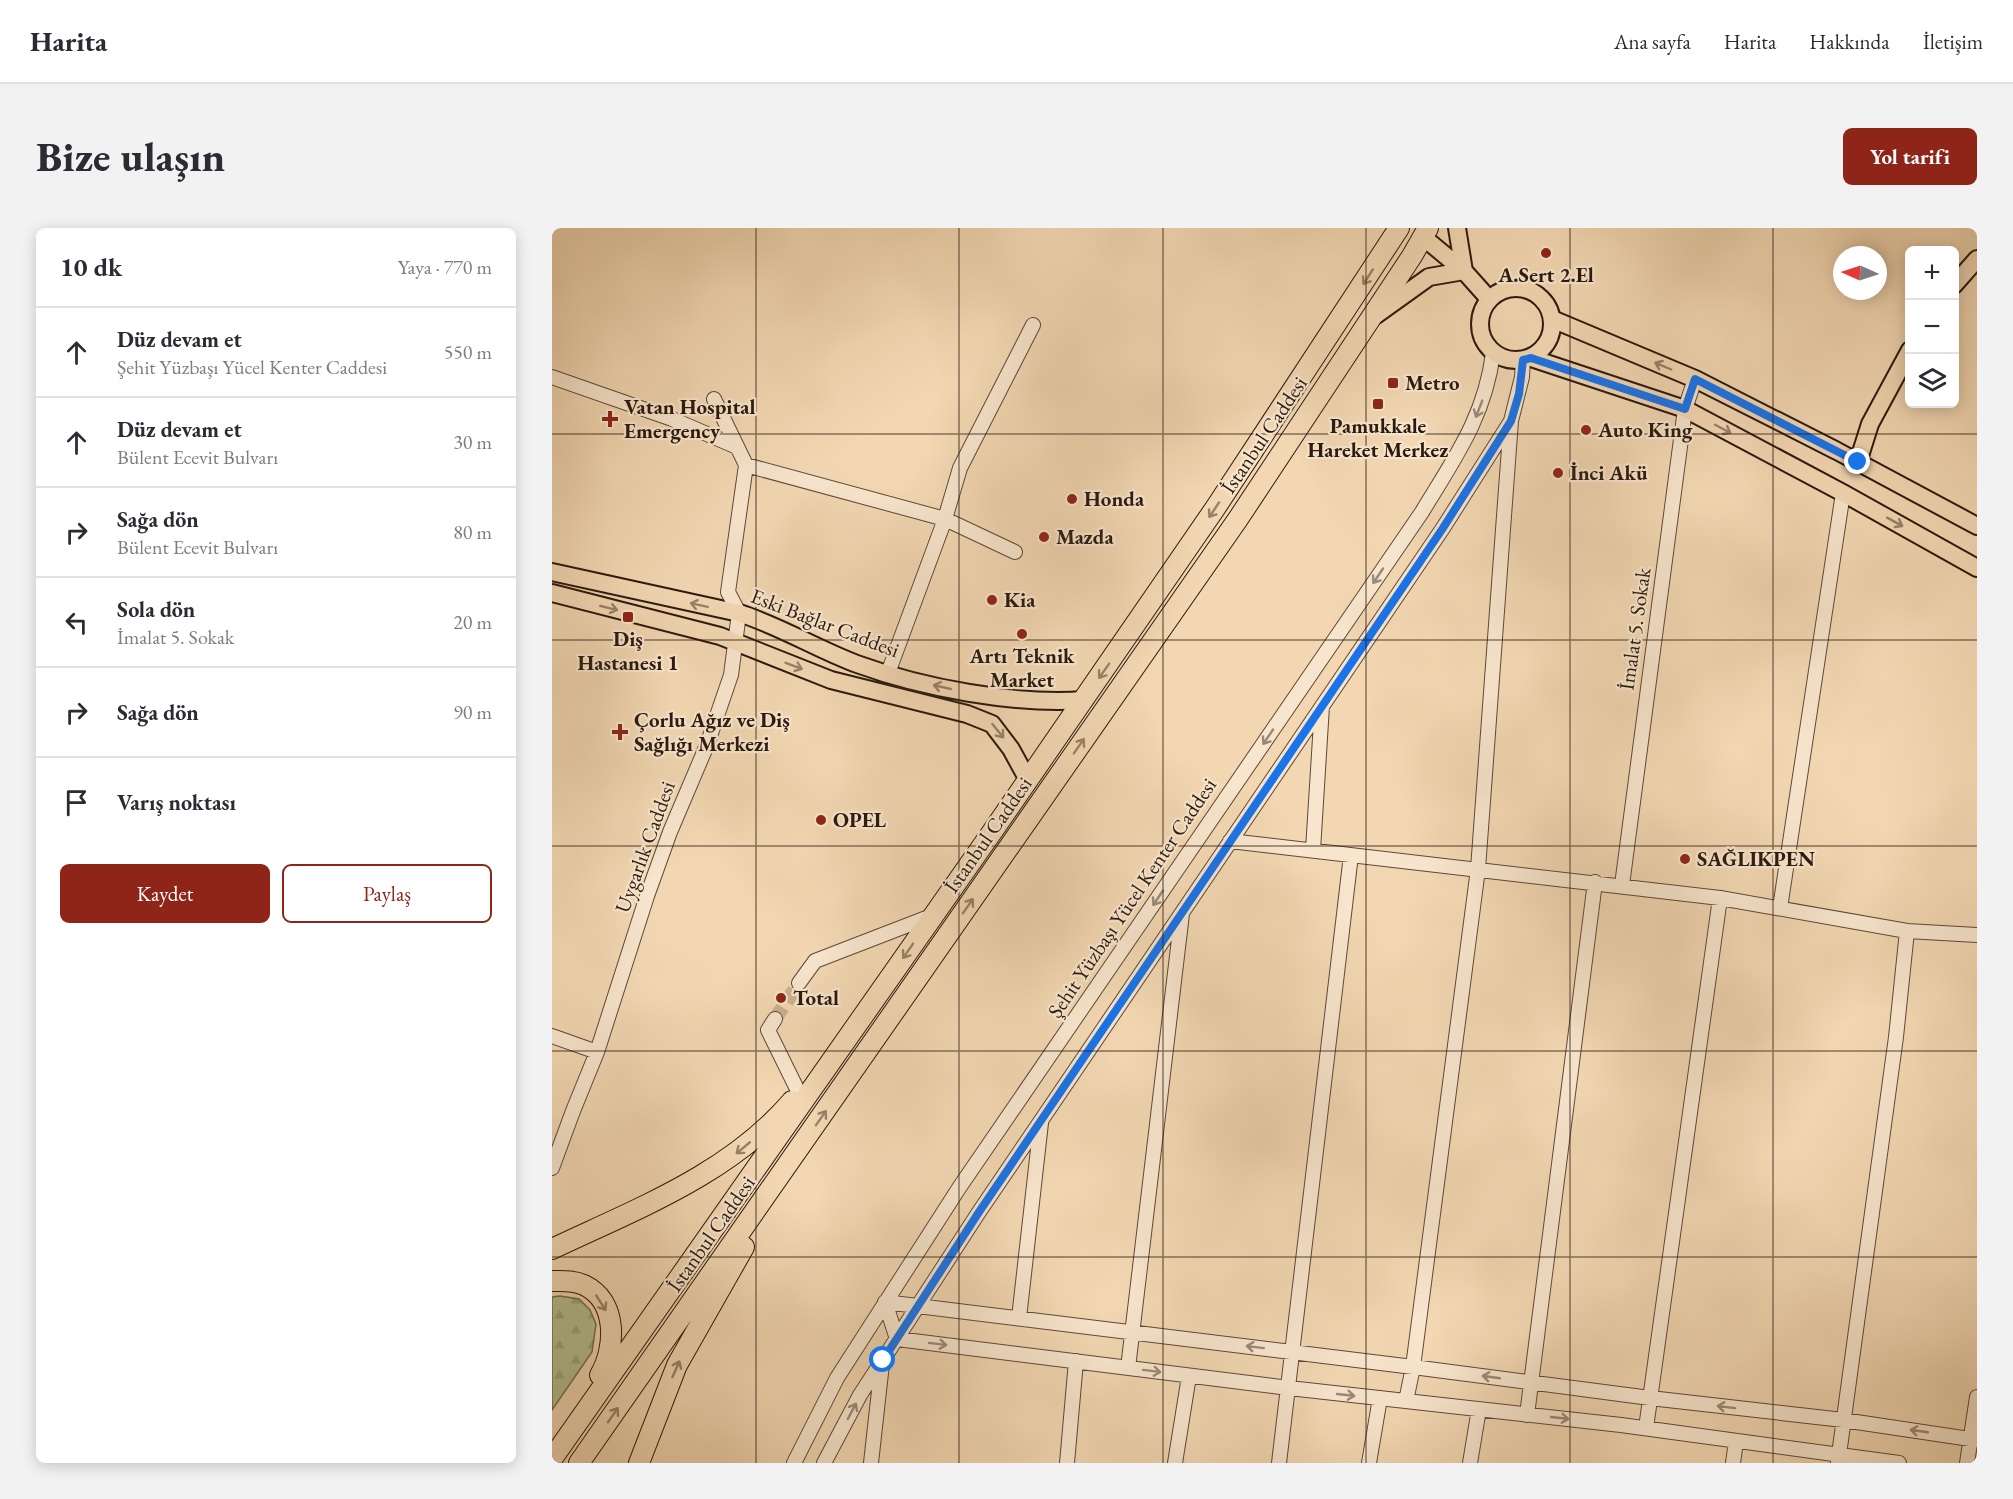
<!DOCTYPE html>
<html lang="tr">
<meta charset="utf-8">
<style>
body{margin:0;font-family:"EB Garamond",serif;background:#f2f2f3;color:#2b2b33}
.controls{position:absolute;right:18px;top:18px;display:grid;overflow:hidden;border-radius:9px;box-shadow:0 3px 15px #0003}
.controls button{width:54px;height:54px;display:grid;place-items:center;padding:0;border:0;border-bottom:2px solid #e1e1e2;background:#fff;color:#2b2b33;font:30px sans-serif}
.compass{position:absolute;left:1281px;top:18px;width:54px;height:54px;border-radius:50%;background:#fff;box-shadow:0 3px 15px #0003;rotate:273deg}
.stop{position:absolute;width:18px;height:18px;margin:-14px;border:4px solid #1a73e8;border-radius:50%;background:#fff}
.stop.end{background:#1a73e8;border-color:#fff;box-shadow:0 2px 6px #0008}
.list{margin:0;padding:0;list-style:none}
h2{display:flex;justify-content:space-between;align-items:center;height:78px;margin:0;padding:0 24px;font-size:26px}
h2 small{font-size:20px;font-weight:400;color:#7c7c81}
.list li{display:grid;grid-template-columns:39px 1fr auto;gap:18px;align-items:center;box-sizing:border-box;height:90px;padding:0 24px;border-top:2px solid #e1e1e2}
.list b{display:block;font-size:22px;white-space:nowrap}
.list p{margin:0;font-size:20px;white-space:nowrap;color:#7c7c81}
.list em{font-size:20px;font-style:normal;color:#7c7c81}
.actions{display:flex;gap:12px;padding:18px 24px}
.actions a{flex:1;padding:14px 0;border:2px solid #8f2418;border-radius:9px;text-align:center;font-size:21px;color:#8f2418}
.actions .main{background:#8f2418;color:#fff}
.icon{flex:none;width:33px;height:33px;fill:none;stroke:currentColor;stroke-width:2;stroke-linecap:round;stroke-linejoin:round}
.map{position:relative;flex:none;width:1425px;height:1235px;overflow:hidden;border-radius:9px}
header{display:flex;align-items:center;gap:36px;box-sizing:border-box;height:84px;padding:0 30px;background:#fff;border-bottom:2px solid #e1e1e2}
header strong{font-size:28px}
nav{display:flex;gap:33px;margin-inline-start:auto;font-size:21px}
.intro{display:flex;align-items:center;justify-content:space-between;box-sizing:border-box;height:144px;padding:0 36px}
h1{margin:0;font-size:42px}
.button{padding:15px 27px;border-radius:9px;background:#8f2418;color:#fff;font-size:21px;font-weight:700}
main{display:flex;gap:36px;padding:0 36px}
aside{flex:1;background:#fff;border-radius:9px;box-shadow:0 3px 15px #0003}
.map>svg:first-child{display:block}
.forest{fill:url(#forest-firs);stroke:#706c50;stroke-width:1.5}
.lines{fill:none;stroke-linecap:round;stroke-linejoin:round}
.minor-tunnel{stroke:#cab191;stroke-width:14;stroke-dasharray:14 7;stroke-linecap:butt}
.minor-casing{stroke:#5d4837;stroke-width:16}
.major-casing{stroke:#2b190e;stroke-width:20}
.highway-casing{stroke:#2b190e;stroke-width:22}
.minor{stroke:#f7e5cd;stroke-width:14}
.major{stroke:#f2d7b2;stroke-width:16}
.highway{stroke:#f2d7b2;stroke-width:20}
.oneway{stroke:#988268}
.oneway2{stroke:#9b8977}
.route{stroke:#1a73e8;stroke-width:8}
.grid{fill:none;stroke:#2b190e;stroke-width:1.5;stroke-opacity:0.55}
.poi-dot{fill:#8f2418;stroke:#f7e5cd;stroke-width:2}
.labels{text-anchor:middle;stroke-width:4.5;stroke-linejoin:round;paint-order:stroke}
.poi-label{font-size:21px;font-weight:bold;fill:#2b190e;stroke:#f7e5cd;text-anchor:start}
.street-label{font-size:21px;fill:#2b190e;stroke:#f7e5cd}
</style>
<header>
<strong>Harita</strong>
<nav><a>Ana sayfa</a><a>Harita</a><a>Hakkında</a><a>İletişim</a></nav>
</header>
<div class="intro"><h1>Bize ulaşın</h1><a class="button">Yol tarifi</a></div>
<main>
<aside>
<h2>10 dk<small>Yaya · 770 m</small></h2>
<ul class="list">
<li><svg class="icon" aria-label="ahead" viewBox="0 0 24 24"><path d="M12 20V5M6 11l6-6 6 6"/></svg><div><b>Düz devam et</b><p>Şehit Yüzbaşı Yücel Kenter Caddesi</p></div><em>550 m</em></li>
<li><svg class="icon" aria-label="ahead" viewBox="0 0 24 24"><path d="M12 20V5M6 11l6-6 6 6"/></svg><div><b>Düz devam et</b><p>Bülent Ecevit Bulvarı</p></div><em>30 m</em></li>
<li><svg class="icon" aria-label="right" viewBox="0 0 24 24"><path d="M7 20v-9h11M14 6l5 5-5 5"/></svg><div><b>Sağa dön</b><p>Bülent Ecevit Bulvarı</p></div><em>80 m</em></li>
<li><svg class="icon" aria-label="left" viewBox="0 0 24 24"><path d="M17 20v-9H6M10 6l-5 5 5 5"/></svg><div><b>Sola dön</b><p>İmalat 5. Sokak</p></div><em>20 m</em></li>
<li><svg class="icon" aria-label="right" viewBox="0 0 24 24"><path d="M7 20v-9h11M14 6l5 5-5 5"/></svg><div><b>Sağa dön</b></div><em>90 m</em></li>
<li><svg class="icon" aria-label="arrive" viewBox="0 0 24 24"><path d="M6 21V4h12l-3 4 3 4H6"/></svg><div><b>Varış noktası</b></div></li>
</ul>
<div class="actions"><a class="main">Kaydet</a><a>Paylaş</a></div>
</aside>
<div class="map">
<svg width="1425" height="1235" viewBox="0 0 1425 1235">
<defs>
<pattern id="forest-firs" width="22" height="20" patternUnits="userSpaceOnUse" patternTransform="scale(1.5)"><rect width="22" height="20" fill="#b4bf91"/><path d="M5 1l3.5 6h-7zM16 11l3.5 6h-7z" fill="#9ba47c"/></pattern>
</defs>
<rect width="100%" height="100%" fill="#f2d7b2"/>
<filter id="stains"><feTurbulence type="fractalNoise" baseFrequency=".00333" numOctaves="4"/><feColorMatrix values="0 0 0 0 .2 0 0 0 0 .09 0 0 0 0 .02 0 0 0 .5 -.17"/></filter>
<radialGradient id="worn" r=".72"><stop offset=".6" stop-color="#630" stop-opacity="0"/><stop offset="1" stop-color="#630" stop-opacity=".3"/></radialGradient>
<path class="forest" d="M8 1068 27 1071 38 1082 44 1096 40 1124 0 1182V1069Z"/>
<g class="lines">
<path class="minor-tunnel" d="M223 791 247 755"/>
<g class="minor-casing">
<path id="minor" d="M0 149 120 191 185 219
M194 237 393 291 463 324
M336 445 393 291 408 240 481 97
M678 613 1168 670 1355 703 1344 809 1286 1234
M761 622 770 478
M1070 657 1133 181 1143 151
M1228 680 1291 265
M1355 703 1425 707
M247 755 263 733 382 687
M223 791 216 802 247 865
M0 808 45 824
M0 940 21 883 45 824 95 668 118 604 155 517 179 447 187 385 176 364 194 237 162 171
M467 1090 489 895
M576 1140 630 686
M854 1173 861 1139 926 641 959 193 970 149 971 132
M975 1187 1043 654
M1094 1200 1168 670
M242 1235 285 1150 407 960 870 284C902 231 933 189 941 125
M272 1235 308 1167 427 984 891 300 959 193
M319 1235 330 1136
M515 1235 524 1133
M623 1235 637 1148
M727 1235 799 627
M817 1235 828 1170
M918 1235 927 1181
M1181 1235 1184 1213
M1347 1235 1069 1197 737 1160 345 1111 333 1074 861 1139 1098 1170 1291 1192 1425 1212
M1415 1235 1425 1169"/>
</g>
<g class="major-casing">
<path id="major" d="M905 0 912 43
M871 9 912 43 937 71
M1402 57 1425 31
M928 96a36 36 0 1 1 72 0a36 36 0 1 1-72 0Z
M824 87 877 49 912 43
M1000 91 1143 151 1285 223 1425 298
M979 130 1133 181 1291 265 1425 340
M1306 234 1318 196 1358 122
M0 344 187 385C228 398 265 421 305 436 371 460 462 477 532 472
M0 365 168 408 279 452 415 486 440 496 459 521 476 552"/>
</g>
<g class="highway-casing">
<path id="highway" d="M0 1021C84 981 178 946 240 873
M0 1053C11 1053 21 1052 32 1057 66 1073 64 1120 48 1147
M0 1231 438 607 664 279 847 0
M27 1235 686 291 860 28 876 0
M87 1235 125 1137 192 1019"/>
</g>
<use href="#minor" class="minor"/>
<use href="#major" class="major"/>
<use href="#highway" class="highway"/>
</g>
<defs><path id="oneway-shaft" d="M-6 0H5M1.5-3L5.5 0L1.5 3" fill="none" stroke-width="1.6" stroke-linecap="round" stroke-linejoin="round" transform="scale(1.5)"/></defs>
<g class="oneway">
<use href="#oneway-shaft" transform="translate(816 49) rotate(123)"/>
<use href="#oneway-shaft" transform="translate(1111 138) rotate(-157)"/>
<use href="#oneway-shaft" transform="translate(1171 201) rotate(28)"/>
<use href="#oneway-shaft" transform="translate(662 282) rotate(124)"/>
<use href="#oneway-shaft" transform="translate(1343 294) rotate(29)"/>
<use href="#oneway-shaft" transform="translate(147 377) rotate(-168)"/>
<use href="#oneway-shaft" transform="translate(57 380) rotate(14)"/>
<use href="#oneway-shaft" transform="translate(242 438) rotate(21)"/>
<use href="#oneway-shaft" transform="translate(552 443) rotate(125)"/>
<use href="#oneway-shaft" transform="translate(390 459) rotate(-167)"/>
<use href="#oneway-shaft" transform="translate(446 503) rotate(51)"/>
<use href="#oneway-shaft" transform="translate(527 518) rotate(-55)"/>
<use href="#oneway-shaft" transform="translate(416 678) rotate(-55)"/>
<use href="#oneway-shaft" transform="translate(356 723) rotate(125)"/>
<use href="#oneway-shaft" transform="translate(269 890) rotate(-55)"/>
<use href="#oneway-shaft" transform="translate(191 920) rotate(140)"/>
<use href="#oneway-shaft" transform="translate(49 1075) rotate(58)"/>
<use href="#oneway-shaft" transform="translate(124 1141) rotate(-66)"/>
<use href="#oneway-shaft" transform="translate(61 1187) rotate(-55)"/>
</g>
<g class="oneway2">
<use href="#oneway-shaft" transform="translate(927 181) rotate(111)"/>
<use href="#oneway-shaft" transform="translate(826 348) rotate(124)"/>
<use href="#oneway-shaft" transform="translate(716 509) rotate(124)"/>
<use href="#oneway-shaft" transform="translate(606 670) rotate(124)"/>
<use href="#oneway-shaft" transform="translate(386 1116) rotate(7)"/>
<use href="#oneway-shaft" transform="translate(703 1119) rotate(-173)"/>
<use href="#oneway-shaft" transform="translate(600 1143) rotate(7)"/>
<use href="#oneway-shaft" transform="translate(939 1149) rotate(-172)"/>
<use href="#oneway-shaft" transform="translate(794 1167) rotate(6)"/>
<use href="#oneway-shaft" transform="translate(1174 1179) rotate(-173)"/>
<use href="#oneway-shaft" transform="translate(300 1183) rotate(-62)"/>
<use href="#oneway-shaft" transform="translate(1008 1190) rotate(6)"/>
<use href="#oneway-shaft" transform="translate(1367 1203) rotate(-172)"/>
</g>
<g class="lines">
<path class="route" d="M331 1132 427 984 891 300 959 193 967 166 971 132 979 130 1133 181 1143 151 1306 234"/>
</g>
<path class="grid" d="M204 0V1235M407 0V1235M611 0V1235M814 0V1235M1018 0V1235M1221 0V1235M0 206H1425M0 412H1425M0 618H1425M0 823H1425M0 1029H1425"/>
<g class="poi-dot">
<circle cx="994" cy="25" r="6"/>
<rect x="835" y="149" width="12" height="12" rx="3"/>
<rect x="820" y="170" width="12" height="12" rx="3"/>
<path d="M55 182h6v6h6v6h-6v6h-6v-6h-6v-6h6z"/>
<circle cx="1034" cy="202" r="6"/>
<circle cx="1006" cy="245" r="6"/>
<circle cx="520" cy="271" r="6"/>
<circle cx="492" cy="309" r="6"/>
<circle cx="440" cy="372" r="6"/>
<rect x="70" y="383" width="12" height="12" rx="3"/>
<circle cx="470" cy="406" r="6"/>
<path d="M65 495h6v6h6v6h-6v6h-6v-6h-6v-6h6z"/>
<circle cx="269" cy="592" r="6"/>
<circle cx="1133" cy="631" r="6"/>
<circle cx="229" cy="770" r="6"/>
</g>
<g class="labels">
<g class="poi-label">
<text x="994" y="54" text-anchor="middle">A.Sert 2.El</text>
<text x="853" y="162">Metro</text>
<text x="72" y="186">Vatan Hospital<tspan x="72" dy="24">Emergency</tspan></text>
<text x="826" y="205" text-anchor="middle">Pamukkale<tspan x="826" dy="24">Hareket Merkez</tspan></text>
<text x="1046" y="209">Auto King</text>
<text x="1018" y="252">İnci Akü</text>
<text x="532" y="278">Honda</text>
<text x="504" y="316">Mazda</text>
<text x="452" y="379">Kia</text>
<text x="76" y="418" text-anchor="middle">Diş<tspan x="76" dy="24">Hastanesi 1</tspan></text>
<text x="470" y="435" text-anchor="middle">Artı Teknik<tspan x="470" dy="24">Market</tspan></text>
<text x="82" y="499">Çorlu Ağız ve Diş<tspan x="82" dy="24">Sağlığı Merkezi</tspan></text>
<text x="281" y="599">OPEL</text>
<text x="1145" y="638">SAĞLIKPEN</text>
<text x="241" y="777">Total</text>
</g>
<g class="street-label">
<text transform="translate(712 207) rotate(-56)" y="7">İstanbul Caddesi</text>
<text transform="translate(273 395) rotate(21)" y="7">Eski Bağlar Caddesi</text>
<text transform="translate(1083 401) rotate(-82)" y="7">İmalat 5. Sokak</text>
<text transform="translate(436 607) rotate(-55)" y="7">İstanbul Caddesi</text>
<text transform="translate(93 619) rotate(-70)" y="7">Uygarlık Caddesi</text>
<text transform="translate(580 670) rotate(-56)" y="7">Şehit Yüzbaşı Yücel Kenter Caddesi</text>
<text transform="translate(159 1006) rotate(-55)" y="7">İstanbul Caddesi</text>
</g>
</g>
<rect width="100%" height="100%" filter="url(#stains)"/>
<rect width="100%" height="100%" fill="url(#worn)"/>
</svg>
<div class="controls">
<button>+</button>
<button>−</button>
<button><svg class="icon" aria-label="layers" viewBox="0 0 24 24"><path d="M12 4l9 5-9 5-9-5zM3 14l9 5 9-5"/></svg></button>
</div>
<svg class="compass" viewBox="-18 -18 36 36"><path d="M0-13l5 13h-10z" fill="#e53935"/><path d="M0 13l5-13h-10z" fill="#7c7c81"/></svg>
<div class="stop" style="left:331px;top:1132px"></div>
<div class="stop end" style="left:1306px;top:234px"></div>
</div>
</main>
